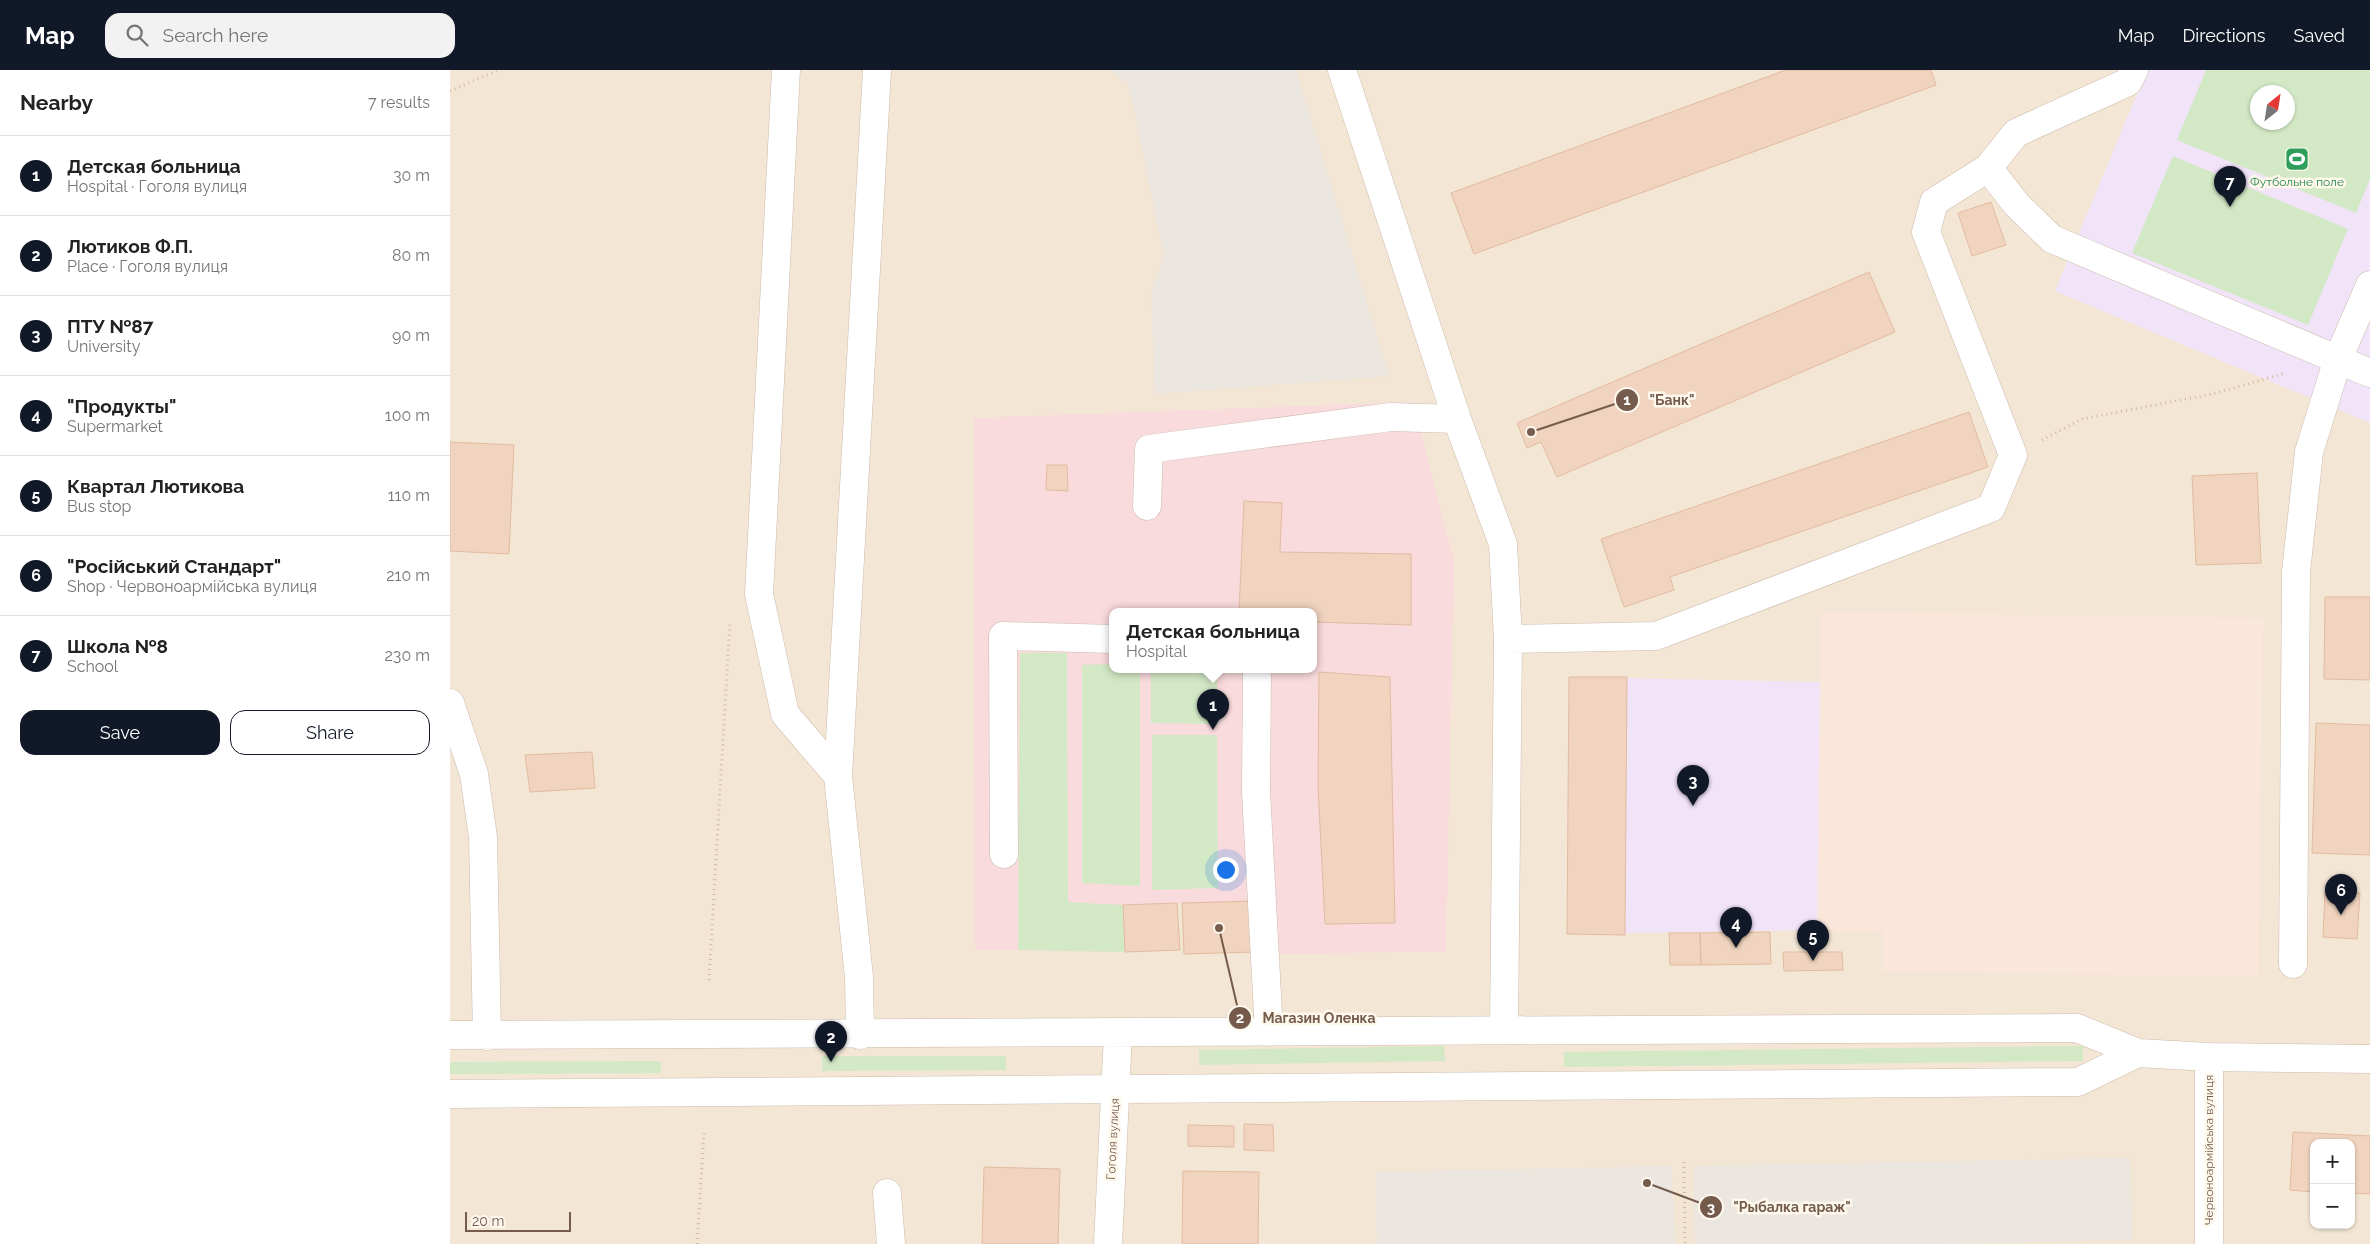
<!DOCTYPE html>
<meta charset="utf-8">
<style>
body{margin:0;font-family:Raleway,sans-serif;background:#f2f2f2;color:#222}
.controls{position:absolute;right:15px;bottom:15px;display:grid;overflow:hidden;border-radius:10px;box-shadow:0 1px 4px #0004}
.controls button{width:45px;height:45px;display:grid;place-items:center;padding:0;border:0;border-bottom:1px solid #e0e0e0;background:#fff;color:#222;font:25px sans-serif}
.compass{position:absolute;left:1800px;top:15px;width:45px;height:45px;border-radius:50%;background:#fff;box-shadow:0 1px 4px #0004;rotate:30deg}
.scale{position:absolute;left:15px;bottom:12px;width:106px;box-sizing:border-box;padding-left:5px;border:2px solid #745b4c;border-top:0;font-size:14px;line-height:18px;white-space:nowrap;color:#745b4c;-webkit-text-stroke:4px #fef8ed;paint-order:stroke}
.you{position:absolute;left:775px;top:799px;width:18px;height:18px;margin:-12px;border:4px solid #fff;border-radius:50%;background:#1a73e8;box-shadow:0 0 0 8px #1a73e833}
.badge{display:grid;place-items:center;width:32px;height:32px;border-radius:50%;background:#111827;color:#fff;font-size:16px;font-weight:700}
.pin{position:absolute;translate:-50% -41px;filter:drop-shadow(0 1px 2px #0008)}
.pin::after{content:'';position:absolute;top:26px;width:18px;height:15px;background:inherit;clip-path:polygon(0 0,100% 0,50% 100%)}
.popup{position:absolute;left:659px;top:538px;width:208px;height:65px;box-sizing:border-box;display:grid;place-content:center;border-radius:10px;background:#fff;filter:drop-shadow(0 1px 4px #0005);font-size:16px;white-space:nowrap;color:#767676}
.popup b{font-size:19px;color:#222}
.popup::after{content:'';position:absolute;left:50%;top:100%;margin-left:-10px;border:10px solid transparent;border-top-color:#fff}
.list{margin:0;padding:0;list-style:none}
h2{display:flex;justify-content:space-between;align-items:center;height:65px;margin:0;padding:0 20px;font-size:21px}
h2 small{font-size:16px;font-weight:400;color:#767676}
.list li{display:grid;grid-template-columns:32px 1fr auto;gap:15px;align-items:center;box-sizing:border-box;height:80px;padding:0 20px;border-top:1px solid #e0e0e0}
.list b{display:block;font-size:19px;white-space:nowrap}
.list p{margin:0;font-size:16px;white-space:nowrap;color:#767676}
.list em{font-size:16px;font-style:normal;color:#767676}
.actions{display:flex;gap:10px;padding:15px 20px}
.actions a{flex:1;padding:11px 0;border:1px solid #111827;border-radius:15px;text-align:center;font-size:18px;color:#111827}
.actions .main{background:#111827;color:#fff}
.icon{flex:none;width:28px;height:28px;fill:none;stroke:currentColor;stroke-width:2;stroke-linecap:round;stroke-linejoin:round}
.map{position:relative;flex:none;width:1920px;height:1174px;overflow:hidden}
header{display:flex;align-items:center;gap:30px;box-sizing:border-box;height:70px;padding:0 25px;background:#111827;color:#fff}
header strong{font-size:24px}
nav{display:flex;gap:28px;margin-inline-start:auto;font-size:18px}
.search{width:350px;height:45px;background:#f2f2f2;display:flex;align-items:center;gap:12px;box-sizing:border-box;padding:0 18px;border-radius:15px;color:#767676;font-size:19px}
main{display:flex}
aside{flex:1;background:#fff}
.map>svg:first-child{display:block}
.residential{fill:#f3e6d5;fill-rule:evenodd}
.commercial{fill:#fbe6db}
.industrial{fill:#ece6e0}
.education{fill:#f1e3f8;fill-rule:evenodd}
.medical{fill:#f9dadd;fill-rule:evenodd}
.green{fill:#d3e9c5;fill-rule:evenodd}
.building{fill:#f0d4bf;stroke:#e2bba0}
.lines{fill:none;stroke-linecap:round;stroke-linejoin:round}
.minor-casing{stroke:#cdbcad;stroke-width:29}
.path{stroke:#d5b7a2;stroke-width:3;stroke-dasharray:1 4;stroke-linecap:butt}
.minor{stroke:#fff;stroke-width:28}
.labels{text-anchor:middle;stroke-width:5;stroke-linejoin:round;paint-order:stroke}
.leisure-label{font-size:12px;fill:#27864d;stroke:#fef8ed}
.street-label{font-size:12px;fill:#745b4c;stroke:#fef8ed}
.leader{fill:none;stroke:#745b4c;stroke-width:2}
.callout-dot{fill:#745b4c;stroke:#fef8ed;stroke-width:2}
.mark-label{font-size:15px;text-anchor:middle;font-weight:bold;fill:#fff}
.callout-label{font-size:14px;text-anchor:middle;font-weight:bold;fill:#745b4c;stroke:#fef8ed;stroke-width:5;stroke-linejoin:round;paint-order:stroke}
</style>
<header>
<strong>Map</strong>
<div class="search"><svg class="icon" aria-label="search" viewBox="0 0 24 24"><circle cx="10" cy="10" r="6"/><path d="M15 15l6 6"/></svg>Search here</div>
<nav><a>Map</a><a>Directions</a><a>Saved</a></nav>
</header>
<main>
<aside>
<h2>Nearby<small>7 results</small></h2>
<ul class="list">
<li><span class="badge">1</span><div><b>Детская больница</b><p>Hospital · Гоголя вулиця</p></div><em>30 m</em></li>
<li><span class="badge">2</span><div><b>Лютиков Ф.П.</b><p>Place · Гоголя вулиця</p></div><em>80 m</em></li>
<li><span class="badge">3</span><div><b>ПТУ №87</b><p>University</p></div><em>90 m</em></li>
<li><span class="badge">4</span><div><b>&quot;Продукты&quot;</b><p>Supermarket</p></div><em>100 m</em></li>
<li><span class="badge">5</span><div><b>Квартал Лютикова</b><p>Bus stop</p></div><em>110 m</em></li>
<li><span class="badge">6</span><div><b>&quot;Російський Стандарт&quot;</b><p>Shop · Червоноармійська вулиця</p></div><em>210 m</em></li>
<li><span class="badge">7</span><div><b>Школа №8</b><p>School</p></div><em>230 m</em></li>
</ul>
<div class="actions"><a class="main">Save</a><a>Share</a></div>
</aside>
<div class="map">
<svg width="1920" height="1174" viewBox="0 0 1920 1174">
<rect width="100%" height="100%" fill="#fcf4e7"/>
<path class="residential" d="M0 0H1920V1174H0ZM1808 22H1838V52H1808ZM663 541H863V599H663ZM1864 1073H1901V1155H1864Z"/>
<path class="commercial" d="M1371 542 1813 548 1808 907 1433 901V861L1367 860Z"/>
<path class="industrial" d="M659 0H846L939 306 705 324 701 224 714 187 679 14Z
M1680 1088 1682 1170 1455 1174H1245L1244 1096Z
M1222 1096 1225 1174H927L926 1102Z"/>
<path class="education" d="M1697 0H1920V353L1605 221ZM1808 22H1838V52H1808Z
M1119 607 1370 612 1367 860 1117 864Z"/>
<path class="medical" d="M963 332 1004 490 996 881 845 884 806 882 803 831 673 835 675 882 525 880 524 348ZM663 541H863V599H663Z"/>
<path class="green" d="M1756 0H1920V109L1906 143 1727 70ZM1808 22H1838V52H1808Z
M1723 86 1898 159 1858 255 1682 183Z
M570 583H617L618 832 673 835 675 882 568 880Z
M663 594V599H690V816L632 813V595Z
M701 599H766L769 654 701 653Z
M702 665H767L768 818 702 820Z
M994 976 995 991 749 995V980Z
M1633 976V991L1114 997V982Z
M372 986H556V1000L372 1001Z
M210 991 211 1003 0 1004V992Z"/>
<path class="building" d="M1336 0H1481L1486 15 1024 184 1001 123Z
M1541 132 1556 175 1522 186 1508 143Z
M1419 202 1445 262 1107 407 1091 372 1077 378 1067 353Z
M1519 342 1538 397 1220 507 1224 520 1174 537 1151 469Z
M0 372 64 375 59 484 0 481Z
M597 395H617L618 421 596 420Z
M1807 403 1811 493 1746 495 1742 406Z
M794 431 832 433 830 482 961 484V555L863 552V541H789Z
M1875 527H1920V610L1874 609Z
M869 602 940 607 945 853 875 854 868 716Z
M1119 607H1177L1175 865 1117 864Z
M1866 653 1920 655V785L1862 783Z
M142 682 145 718 80 722 75 685Z
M1875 821 1910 823 1907 869 1873 867Z
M804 831 806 882 734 884 732 833Z
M727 833 730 880 675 882 673 835Z
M1320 862 1321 894 1251 895 1250 863Z
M1219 863H1250L1251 895H1220Z
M1333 882H1392L1393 900 1334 901Z
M794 1054 823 1055 824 1081 794 1080Z
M738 1055 784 1056V1077L738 1076Z
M1843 1062 1920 1066V1124L1901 1123V1073H1864V1122L1840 1120Z
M534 1097 610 1099 608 1174H532Z
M733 1101 809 1102 808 1174H732Z"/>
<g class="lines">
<g class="minor-casing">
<path id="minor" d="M336 0 309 524 335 644 388 706
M892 0 1007 349 1053 474 1058 569 1054 959
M1684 0 1678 12 1566 63 1538 98 1567 135 1602 169 1920 303
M697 436 699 379 941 347 1007 349
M1058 569 1206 566 1541 438 1563 385 1476 162 1484 132 1538 98
M807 599 806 722 819 962
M0 633 24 704 33 767 37 966
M554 784 553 566 663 569
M1843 894 1846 502 1859 382 1888 289 1920 215
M0 965 1627 958 1688 983 1759 987 1920 989
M410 965 409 907 388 706 427 0
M0 1024 1628 1012 1688 983
M437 1123 441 1174
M658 1174 668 964
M1759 1174V987"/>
</g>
<path class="path" d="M0 21 48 0
M1592 370 1632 349 1762 324 1836 303
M259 910 280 551
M1234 1092 1235 1174
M247 1174 254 1063"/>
<use href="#minor" class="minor"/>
</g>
<defs>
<g id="stadium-square" transform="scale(1.25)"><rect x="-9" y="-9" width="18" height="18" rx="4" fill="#2e9e5b" stroke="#fef8ed"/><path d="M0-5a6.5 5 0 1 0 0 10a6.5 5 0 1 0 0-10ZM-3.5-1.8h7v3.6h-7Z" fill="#fff"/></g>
</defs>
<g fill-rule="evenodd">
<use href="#stadium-square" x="1847" y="89"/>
</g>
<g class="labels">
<g class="leisure-label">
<text x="1847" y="116">Футбольне поле</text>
</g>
<g class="street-label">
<text transform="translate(663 1069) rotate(-87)" y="4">Гоголя вулиця</text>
<text transform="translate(1759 1080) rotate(-90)" y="4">Червоноармійська вулиця</text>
</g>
</g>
<path class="leader" d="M1081 362L1177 330M769 858L790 948M1197 1113L1261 1137"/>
<g class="callout-dot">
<circle cx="1081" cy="362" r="5"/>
<circle cx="769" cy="858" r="5"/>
<circle cx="1197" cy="1113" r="5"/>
<circle cx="1177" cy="330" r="12"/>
<circle cx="790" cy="948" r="12"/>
<circle cx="1261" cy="1137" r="12"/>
</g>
<g class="mark-label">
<text x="1177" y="335">1</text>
<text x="790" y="953">2</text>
<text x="1261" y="1143">3</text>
</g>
<g class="callout-label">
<text x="1222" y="335">"Банк"</text>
<text x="869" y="953">Магазин Оленка</text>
<text x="1342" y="1142">"Рыбалка гараж"</text>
</g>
</svg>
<div class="controls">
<button>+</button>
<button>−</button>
</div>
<svg class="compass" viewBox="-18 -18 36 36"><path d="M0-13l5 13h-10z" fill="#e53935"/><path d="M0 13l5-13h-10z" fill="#767676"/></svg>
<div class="scale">20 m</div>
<div class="you"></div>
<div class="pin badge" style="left:763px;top:660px">1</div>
<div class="popup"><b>Детская больница</b>Hospital</div>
<div class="pin badge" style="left:381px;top:992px">2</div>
<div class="pin badge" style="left:1243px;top:736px">3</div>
<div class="pin badge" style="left:1286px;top:878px">4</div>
<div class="pin badge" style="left:1363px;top:891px">5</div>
<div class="pin badge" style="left:1891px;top:845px">6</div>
<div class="pin badge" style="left:1780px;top:137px">7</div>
</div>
</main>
